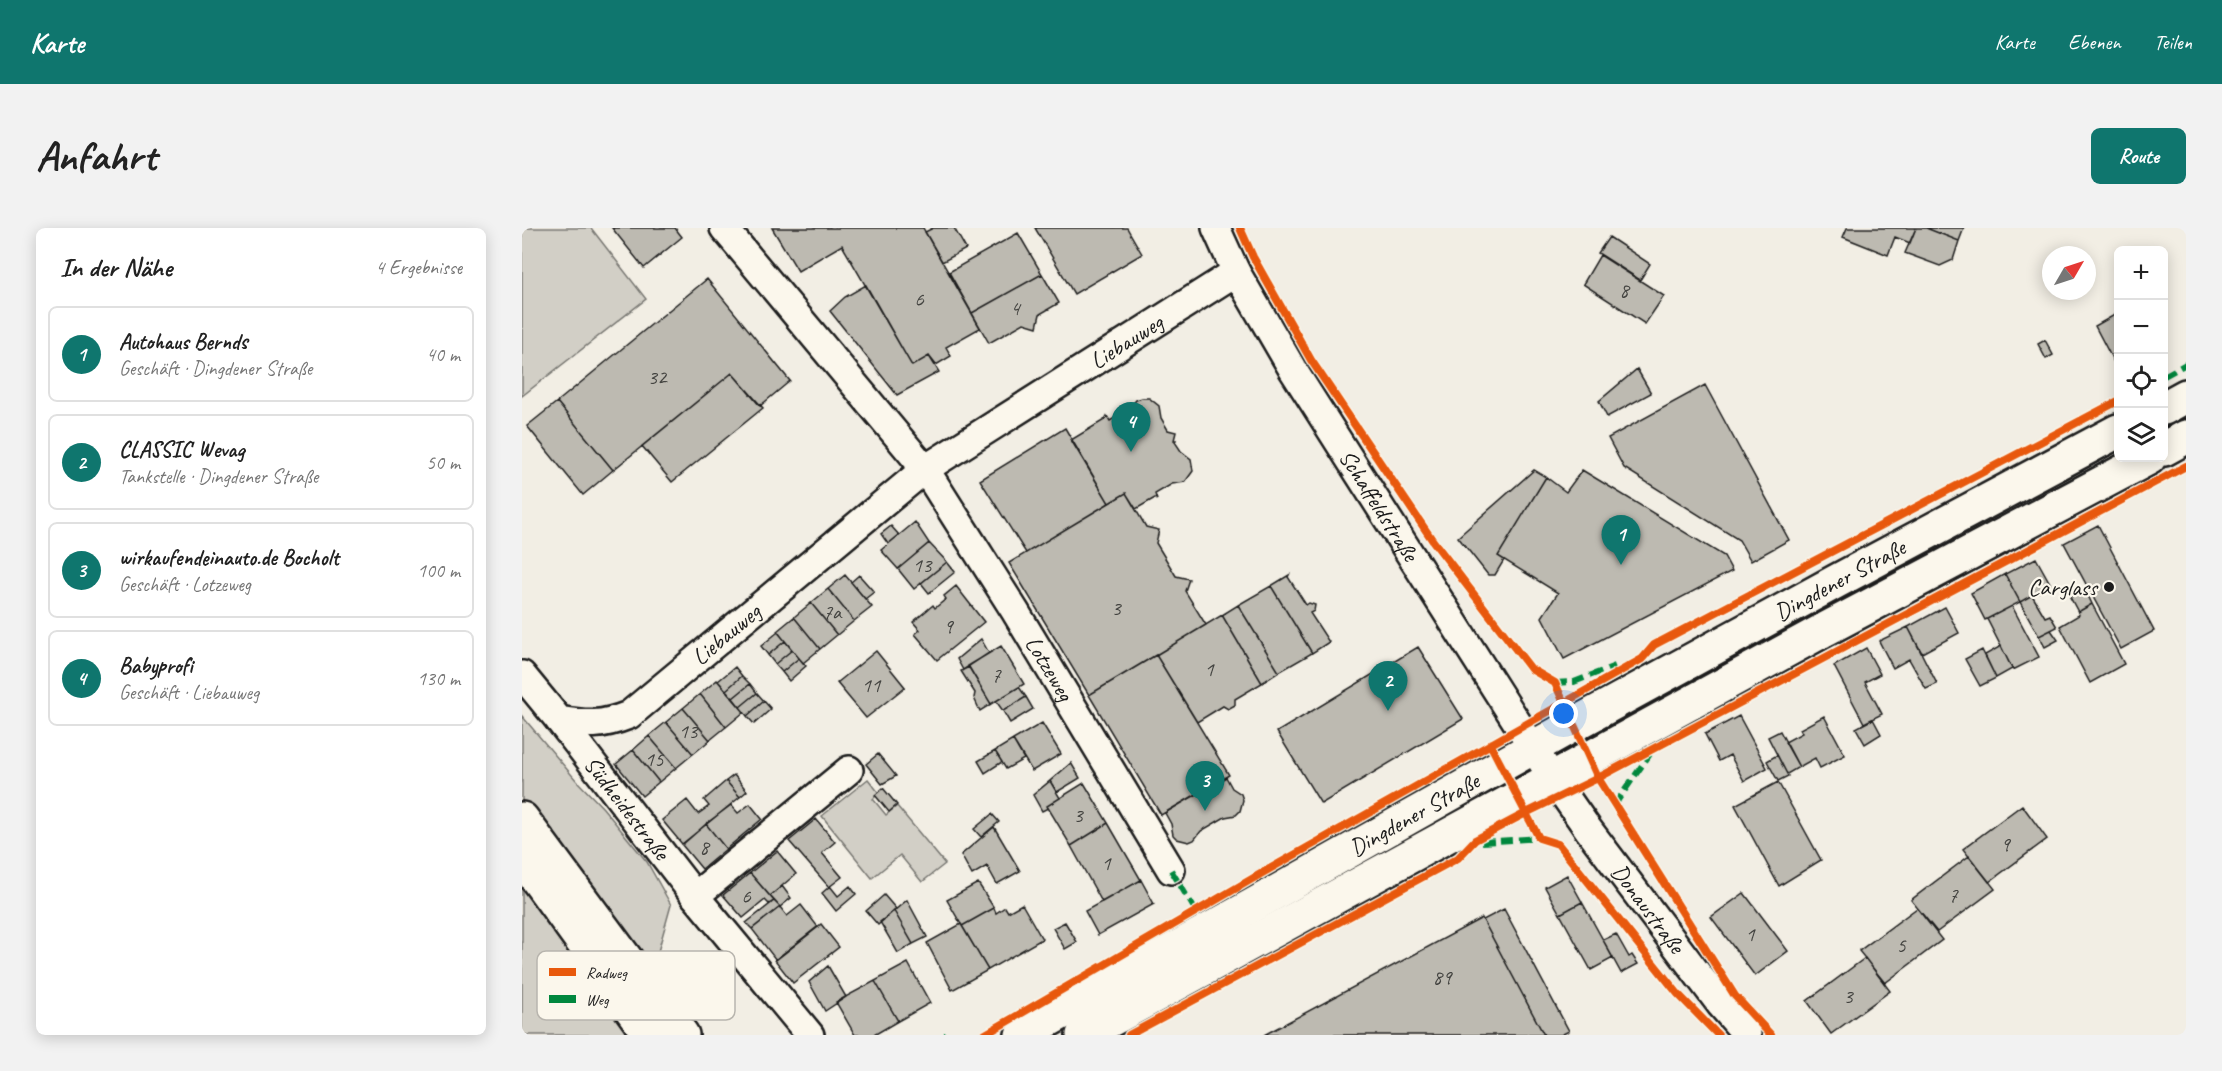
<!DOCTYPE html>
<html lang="de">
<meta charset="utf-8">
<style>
body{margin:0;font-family:Caveat,sans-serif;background:#f2f2f2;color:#222}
.controls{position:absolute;right:18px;top:18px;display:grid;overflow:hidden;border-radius:9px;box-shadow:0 3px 15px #0003}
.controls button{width:54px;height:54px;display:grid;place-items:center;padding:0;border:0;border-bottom:2px solid #e0e0e0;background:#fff;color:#222;font:30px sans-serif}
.compass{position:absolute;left:1520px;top:18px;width:54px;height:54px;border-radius:50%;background:#fff;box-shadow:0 3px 15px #0003;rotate:51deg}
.you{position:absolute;left:1042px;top:486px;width:21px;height:21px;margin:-15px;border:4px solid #fff;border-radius:50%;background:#1a73e8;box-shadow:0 0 0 9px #1a73e833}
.badge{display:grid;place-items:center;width:39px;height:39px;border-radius:50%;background:#0f766e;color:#fff;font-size:20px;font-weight:700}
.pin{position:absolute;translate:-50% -50px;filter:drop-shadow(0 2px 3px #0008)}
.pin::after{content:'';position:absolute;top:32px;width:21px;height:18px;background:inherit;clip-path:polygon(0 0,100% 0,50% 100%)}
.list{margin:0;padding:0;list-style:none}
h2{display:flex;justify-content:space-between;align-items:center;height:78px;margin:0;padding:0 24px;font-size:26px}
h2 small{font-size:20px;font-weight:400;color:#767676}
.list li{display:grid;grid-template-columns:39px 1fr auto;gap:18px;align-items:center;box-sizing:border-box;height:96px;margin:0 12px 12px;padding:0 12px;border:2px solid #e0e0e0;border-radius:9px}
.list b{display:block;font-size:22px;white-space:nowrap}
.list p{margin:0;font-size:20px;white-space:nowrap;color:#767676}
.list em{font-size:20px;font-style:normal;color:#767676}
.icon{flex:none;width:33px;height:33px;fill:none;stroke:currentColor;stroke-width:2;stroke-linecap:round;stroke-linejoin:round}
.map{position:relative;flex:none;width:1664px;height:807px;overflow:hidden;border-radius:9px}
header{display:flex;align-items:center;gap:36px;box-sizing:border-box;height:84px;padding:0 30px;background:#0f766e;color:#fff}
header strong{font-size:28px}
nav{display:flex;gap:33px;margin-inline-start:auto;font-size:21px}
.intro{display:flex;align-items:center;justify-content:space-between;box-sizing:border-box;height:144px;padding:0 36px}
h1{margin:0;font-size:42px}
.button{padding:15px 27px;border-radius:9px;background:#0f766e;color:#fff;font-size:21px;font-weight:700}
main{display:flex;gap:36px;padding:0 36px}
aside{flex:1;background:#fff;border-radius:9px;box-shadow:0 3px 15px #0003}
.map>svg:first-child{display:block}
.green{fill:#d2cfc6;stroke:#777671;stroke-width:1.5}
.building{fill:#bdbab1;stroke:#1c1c1c;stroke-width:1.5}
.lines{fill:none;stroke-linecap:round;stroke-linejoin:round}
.street-casing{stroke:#1c1c1c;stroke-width:32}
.secondary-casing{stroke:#1c1c1c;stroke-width:38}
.highway-casing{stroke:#1c1c1c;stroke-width:38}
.street{stroke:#fbf7ec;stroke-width:27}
.secondary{stroke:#fbf7ec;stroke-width:33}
.highway{stroke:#fbf7ec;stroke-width:33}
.quiet{stroke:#00873e;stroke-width:6;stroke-dasharray:12 6;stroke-linecap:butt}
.cycleway-casing{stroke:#fbf7ec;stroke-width:11}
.cycleway{stroke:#e8590c;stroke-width:8}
.poi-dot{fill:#1c1c1c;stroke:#fbf7ec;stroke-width:2}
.labels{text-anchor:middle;stroke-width:4.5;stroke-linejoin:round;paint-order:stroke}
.number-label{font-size:21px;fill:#444441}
.street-label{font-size:24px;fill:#1c1c1c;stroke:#fbf7ec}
.poi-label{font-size:24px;fill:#1c1c1c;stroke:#fbf7ec;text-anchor:end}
.key{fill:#fbf7ec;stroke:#b8b5ae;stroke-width:1.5}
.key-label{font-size:16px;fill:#1c1c1c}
</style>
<header>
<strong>Karte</strong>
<nav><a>Karte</a><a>Ebenen</a><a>Teilen</a></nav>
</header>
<div class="intro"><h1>Anfahrt</h1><a class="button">Route</a></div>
<main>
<aside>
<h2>In der Nähe<small>4 Ergebnisse</small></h2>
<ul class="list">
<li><span class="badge">1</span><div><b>Autohaus Bernds</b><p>Geschäft · Dingdener Straße</p></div><em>40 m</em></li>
<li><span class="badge">2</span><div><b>CLASSIC Wevag</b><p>Tankstelle · Dingdener Straße</p></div><em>50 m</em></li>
<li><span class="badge">3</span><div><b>wirkaufendeinauto.de Bocholt</b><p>Geschäft · Lotzeweg</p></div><em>100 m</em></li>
<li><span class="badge">4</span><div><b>Babyprofi</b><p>Geschäft · Liebauweg</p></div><em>130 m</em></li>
</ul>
</aside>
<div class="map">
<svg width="1664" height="807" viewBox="0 0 1664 807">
<rect width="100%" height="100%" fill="#f2eee4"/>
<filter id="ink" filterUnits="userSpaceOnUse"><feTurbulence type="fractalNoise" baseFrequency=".0167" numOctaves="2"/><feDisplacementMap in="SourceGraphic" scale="12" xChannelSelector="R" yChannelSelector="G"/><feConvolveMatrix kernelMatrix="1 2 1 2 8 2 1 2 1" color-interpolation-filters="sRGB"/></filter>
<g filter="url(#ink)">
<path class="green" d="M0 0H69L124 71 0 168Z
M0 488 54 552 81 580 125 634 149 677 130 745 0 575Z
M346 551 357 565 351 571 364 587 375 578 423 636 400 654 378 627 350 650 300 588Z
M0 647 116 807H0Z"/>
<path class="building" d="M90 0H153L160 9 122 40Z
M250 0H401L458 100 424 119 429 128 414 137 407 128 390 138 320 17 276 43Z
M411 0H432L444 21 420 34 403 4Z
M513 0H605L620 26 552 66Z
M1325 0H1394L1388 15 1373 9 1366 27 1321 9Z
M1394 0H1404L1437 13 1431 32 1418 38 1383 25Z
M1404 0H1442L1437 13Z
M496 5 520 46 450 85 427 44Z
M1087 9 1128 36 1118 52 1076 25Z
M1078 27 1142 68 1123 96 1061 56Z
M520 46 537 75 518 86 515 99 502 95 467 115 450 85Z
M185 51 268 153 238 178 210 145 91 242 35 174Z
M344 57 390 138 407 128 417 144 375 167 308 83 323 69Z
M1596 85V142L1573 98Z
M1523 112 1531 127 1524 131 1516 116Z
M1115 141 1129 165 1085 189 1077 173Z
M210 145 241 180 150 254 120 218Z
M1183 157 1267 312 1229 333 1217 312 1102 240 1086 210Z
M620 170H627L637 178 639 190 646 202 654 204 652 212H654L653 214 659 223 669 231 671 243 663 254 650 256 633 266 635 272 633 270 614 281 604 265 587 275 549 212 584 191 585 188 588 193 606 182 614 172Z
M35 174 91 242 61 267 5 198Z
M543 200 587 275 504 325 458 252Z
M1012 242 1024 249 976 328 982 332 973 347H966L936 309Z
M1060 242 1202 328 1210 343 1042 431 1020 389 1036 365 976 328 1024 249 1044 264Z
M604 265 624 299 637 302 634 315 654 348 667 351 663 363 684 397 567 467 487 335Z
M393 294 407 315 376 341 359 322Z
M1576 297 1632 403 1599 421 1542 315Z
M369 298 377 307 366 316 359 306Z
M407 315 425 334 392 361 376 341Z
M1514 330 1529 357 1498 374 1483 346Z
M425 334 433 344 407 365 399 355Z
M1483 346 1498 374 1463 392 1449 365Z
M323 347 350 379 332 393 306 361Z
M337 347 352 364 343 371 329 354Z
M767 347 766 349 784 377 787 375 793 377 792 383 788 385 807 414 790 425 749 358Z
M434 358 462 394 415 432 393 406 398 402 391 394 411 377 413 380 424 371 422 368Z
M749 358 790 425 757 444 716 377Z
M306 361 332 393 315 407 289 375Z
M1563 361 1570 376 1556 384 1548 369Z
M1510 367 1523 389 1528 387 1535 399 1517 408 1498 374Z
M289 375 315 407 298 421 272 389Z
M1570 376 1602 436 1568 455 1538 398 1557 387 1556 384Z
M716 377 757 444 740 455 700 387Z
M1490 378 1517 429 1491 442 1465 391Z
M1423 379 1437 405 1400 425 1386 399Z
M700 387 740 455 713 471V477L706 481 701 478 675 494 634 427Z
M272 389 298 421 281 435 255 403Z
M1386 399 1415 456 1404 461 1387 431 1371 440 1357 413Z
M1529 402 1536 412 1523 419 1517 408Z
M256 404 263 413 246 427 239 418Z
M459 411 467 425 441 442 435 431Z
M263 413 270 422 253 436 246 427Z
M479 418 502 456 469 476 446 438Z
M1479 418 1490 441 1474 450 1463 427Z
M896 419 941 491 799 576 755 504Z
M1344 420 1358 446 1343 454 1360 486 1342 495 1312 438Z
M270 422 277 430 260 444 253 436Z
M1460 422 1474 450 1458 458 1443 431Z
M354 423 383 459 344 490 315 455Z
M634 427 707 547 639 587 567 467Z
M277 430 284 438 267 453 260 444Z
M213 439 220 448 204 462 196 453Z
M447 439 469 476 458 483 452 470 453 465 439 443Z
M220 448 228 456 211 470 204 462Z
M195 452 222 484 204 499 178 466Z
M228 456 235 465 218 479 211 470Z
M497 459 504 469 481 483 474 473Z
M235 465 242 473 225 488 218 479Z
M178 466 204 499 188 512 161 480Z
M504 469 511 481 488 495 481 483Z
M242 473 249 481 232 496 225 488Z
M161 480 188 512 171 526 144 494Z
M1217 488 1245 540 1222 553 1208 527 1197 533 1183 506Z
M1302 488 1323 527 1298 540 1293 530 1277 539 1263 514 1280 505 1278 501Z
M1351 491 1359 506 1343 516 1334 500Z
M144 494 171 526 154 540 127 508Z
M520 495 539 526 510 543 491 512Z
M1258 503 1277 539 1265 546 1246 509Z
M127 508 154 540 137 554 111 522Z
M491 512 502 531 484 541 473 523Z
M111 522 137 554 120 568 94 536Z
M473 523 480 534 463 545 456 533Z
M356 526 374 548 360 556 344 536Z
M1255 527 1266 548 1256 553 1245 533Z
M549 535 558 550 535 564 528 553Z
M212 547 225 563 218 569 204 553Z
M704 549 710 560 719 566 721 572 718 583 714 587 703 589 679 603 672 612 667 614 655 611 651 607 649 596 643 585Z
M204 553 218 569 160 616 140 592 165 572 176 586 187 578 182 572Z
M528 553 538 570 525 578 526 580 520 583 511 567Z
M1256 554 1299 632 1257 658 1213 577Z
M562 555 586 595 549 618 525 578Z
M361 560 375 577 367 584 353 567Z
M228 576 240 591 204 621 184 596 209 577 216 585Z
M1500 577 1525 611 1467 654 1441 621Z
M470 586 477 594 459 609 452 601Z
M294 591 313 614 300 625 320 649 307 659 267 613Z
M586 595 619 652 580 674 549 618Z
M184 596 204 621 180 641 160 617Z
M472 599 498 643 475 656 465 638 450 647 439 627Z
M255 623 274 646 248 668 228 645Z
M1447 628 1473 661 1415 704 1389 672Z
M228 645 252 673 247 676 243 672 221 690 201 667Z
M1045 647 1060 674 1038 686 1023 659Z
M619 652 632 676 576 707 563 683Z
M456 655 472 680 440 698 425 672Z
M260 658 269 670 258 679 248 668Z
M308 658 316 668 328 658 334 666 314 683 300 665Z
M1222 665 1266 723 1233 748 1189 689Z
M362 667 374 681 356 697 344 683Z
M385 672 405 709 391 716 372 683Z
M252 673 258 679 230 701 224 695Z
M1060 674 1091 730 1069 742 1038 686Z
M500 676 520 711 466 742 440 698 472 680 474 685 483 679 486 684Z
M279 677 296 699 254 732 230 701 258 679 265 688Z
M1395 680 1420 712 1363 755 1337 723Z
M982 681 1047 803 1039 807H1022L961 692Z
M372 683 391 716 376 725 358 694Z
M960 690 1022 807H742Z
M543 694 555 714 543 721 531 700Z
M299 696 317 719 271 755 253 732Z
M439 696 466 742 430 762 405 715Z
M1094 706 1107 729 1110 727 1116 736 1099 745 1081 712Z
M1343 730 1368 763 1309 806 1285 773Z
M386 735 408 775 376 793 353 753Z
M306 738 324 769 303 783 287 754Z
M353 753 376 793 352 807H333L314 774Z"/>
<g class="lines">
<g class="street-casing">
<g id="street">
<path id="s1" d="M202 0 403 241 493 383 649 642"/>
<path id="s2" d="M694 0 714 44 771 142 1031 551 1066 601 1199 777 1225 807"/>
<path id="s3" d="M0 447 37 492C66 497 79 498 107 487L403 241 714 44"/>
<path id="s4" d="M37 492 173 668 288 807"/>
<path d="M173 668 327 542"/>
</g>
</g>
<g class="secondary-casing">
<g id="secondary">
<path d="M1642 180 1664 168"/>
<path d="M1642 221 1664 209"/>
<path id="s5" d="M500 807 1053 496 1315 353 1596 203"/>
<path d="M561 807 1300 403 1627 230"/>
</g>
</g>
<g class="highway-casing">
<path id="highway" d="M0 591 160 807
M0 630 128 807"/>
</g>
<use href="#street" class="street"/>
<use href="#secondary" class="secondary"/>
<use href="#highway" class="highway"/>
<path class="quiet" d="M1642 148 1664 136
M1033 455 1052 454 1093 438
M1094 578 1096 572 1128 526
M960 614 1017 610
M649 642 675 685
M422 807H423"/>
<g class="cycleway-casing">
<path id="cycleway" d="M718 0 731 29 789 132 911 313 1009 441 1033 455 1076 550 1213 768 1249 807
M968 516 1017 610 1036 616 1156 766 1196 807
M462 807 742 644 1120 431 1132 417 1596 173
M607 807 936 630 953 612 1004 585 1076 550 1664 238"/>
</g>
<use href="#cycleway" class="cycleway"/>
</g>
</g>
<circle class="poi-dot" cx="1587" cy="359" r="6"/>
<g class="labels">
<g class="number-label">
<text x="1102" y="69">8</text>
<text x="397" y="78">6</text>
<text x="493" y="87">4</text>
<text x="135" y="156">32</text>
<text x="400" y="344">13</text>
<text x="594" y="387">3</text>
<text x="310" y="391">7a</text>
<text x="426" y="405">9</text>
<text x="687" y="448">1</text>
<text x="474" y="454">7</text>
<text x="349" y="464">11</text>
<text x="166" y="510">13</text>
<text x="132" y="538">15</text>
<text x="556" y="594">3</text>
<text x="1483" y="623">9</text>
<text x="182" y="626">8</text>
<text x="584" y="642">1</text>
<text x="1431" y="674">7</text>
<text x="224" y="675">6</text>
<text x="1228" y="713">1</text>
<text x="1379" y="724">5</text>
<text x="920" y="756">89</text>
<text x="1326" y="775">3</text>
</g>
<g class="street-label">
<text dy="8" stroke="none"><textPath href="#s3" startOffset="753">Liebauweg</textPath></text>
<text dy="8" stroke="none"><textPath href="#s2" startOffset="322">Schaffeldstraße</textPath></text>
<text dy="8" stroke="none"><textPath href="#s5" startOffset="936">Dingdener Straße</textPath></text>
<text dy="8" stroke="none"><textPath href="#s3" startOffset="256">Liebauweg</textPath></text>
<text dy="8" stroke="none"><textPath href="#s1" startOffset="549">Lotzeweg</textPath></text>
<text dy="8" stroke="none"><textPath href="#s4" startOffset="111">Südheidestraße</textPath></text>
<text dy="8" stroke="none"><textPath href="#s5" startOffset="450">Dingdener Straße</textPath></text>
<text dy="8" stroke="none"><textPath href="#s2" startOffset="807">Donaustraße</textPath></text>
</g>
<g class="poi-label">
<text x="1575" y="367">Carglass</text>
</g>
</g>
<rect x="15" y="723" width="198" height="69" rx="9" class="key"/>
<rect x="27" y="740" width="27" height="8" fill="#e8590c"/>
<rect x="27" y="767" width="27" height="8" fill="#00873e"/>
<g class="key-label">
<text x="64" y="750">Radweg</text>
<text x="64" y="777">Weg</text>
</g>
</svg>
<div class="controls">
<button>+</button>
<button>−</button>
<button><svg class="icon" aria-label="locate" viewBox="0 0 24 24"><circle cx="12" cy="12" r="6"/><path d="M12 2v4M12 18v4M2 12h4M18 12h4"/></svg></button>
<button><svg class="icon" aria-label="layers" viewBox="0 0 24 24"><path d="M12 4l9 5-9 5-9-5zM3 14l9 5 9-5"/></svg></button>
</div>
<svg class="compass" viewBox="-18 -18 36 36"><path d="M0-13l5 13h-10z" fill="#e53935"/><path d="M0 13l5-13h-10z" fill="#767676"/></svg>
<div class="you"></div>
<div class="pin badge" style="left:1099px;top:337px">1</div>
<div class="pin badge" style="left:866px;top:483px">2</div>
<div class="pin badge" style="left:683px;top:583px">3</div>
<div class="pin badge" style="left:609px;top:224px">4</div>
</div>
</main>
